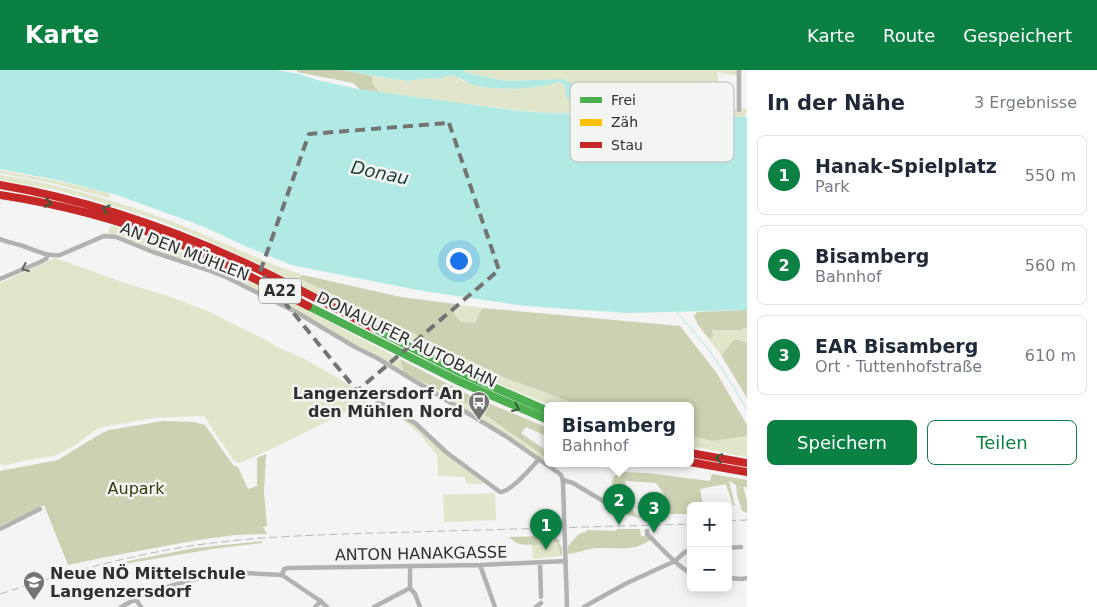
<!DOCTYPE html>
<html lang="de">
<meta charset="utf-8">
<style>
body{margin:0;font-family:"DejaVu Sans",sans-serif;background:#f2f2f3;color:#1f2937}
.controls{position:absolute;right:15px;bottom:15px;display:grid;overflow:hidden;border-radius:8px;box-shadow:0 2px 12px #0003}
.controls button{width:45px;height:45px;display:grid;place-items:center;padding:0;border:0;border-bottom:1px solid #e0e1e3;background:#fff;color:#1f2937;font:25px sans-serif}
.you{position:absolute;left:458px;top:190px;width:18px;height:18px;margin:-12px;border:4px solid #fff;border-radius:50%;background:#1a73e8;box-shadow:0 0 0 8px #1a73e833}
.badge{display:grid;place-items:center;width:32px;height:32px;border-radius:50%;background:#0b8043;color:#fff;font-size:16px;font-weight:700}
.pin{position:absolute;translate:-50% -41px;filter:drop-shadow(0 1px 2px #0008)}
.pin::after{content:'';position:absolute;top:26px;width:18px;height:15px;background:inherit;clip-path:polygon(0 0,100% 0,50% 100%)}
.popup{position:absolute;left:544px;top:332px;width:150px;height:65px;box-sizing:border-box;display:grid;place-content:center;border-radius:8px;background:#fff;filter:drop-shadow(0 1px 4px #0005);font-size:16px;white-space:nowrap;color:#747a83}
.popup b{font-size:19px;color:#1f2937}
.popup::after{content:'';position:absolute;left:50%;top:100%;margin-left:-10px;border:10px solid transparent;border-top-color:#fff}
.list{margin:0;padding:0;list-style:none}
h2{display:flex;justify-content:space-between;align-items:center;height:65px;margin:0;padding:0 20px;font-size:21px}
h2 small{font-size:16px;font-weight:400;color:#747a83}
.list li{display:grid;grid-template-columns:32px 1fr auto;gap:15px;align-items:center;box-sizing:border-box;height:80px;margin:0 10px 10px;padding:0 10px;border:1px solid #e0e1e3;border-radius:8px}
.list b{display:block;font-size:19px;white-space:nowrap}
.list p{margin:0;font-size:16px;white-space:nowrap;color:#747a83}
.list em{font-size:16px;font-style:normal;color:#747a83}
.actions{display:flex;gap:10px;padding:15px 20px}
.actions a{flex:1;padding:11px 0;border:1px solid #0b8043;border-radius:8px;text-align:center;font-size:18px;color:#0b8043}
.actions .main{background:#0b8043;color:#fff}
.map{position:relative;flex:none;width:747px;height:537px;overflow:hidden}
header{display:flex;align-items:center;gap:30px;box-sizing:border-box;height:70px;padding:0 25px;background:#0b8043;color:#fff}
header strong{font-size:24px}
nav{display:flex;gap:28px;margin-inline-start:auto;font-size:18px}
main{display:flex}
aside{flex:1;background:#fff}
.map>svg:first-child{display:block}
.green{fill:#e1e6ca}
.forest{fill:#ccd1b1}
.water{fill:#b1e9e4}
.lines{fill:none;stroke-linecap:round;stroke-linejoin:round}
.stream{stroke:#b1e9e4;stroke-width:1}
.street{stroke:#b2b2b1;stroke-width:4.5}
.fast{stroke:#4caf50;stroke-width:8}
.jam{stroke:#c62828;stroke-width:8}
.rail{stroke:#b7b8b7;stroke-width:1;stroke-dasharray:8 4;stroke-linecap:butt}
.oneway{stroke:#385c3a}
.oneway2{stroke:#636362}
.marked{fill:none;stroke:#737473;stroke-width:4;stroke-dasharray:10 6;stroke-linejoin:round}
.labels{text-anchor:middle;stroke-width:5;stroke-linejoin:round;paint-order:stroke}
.shield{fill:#f2f5f2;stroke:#696a69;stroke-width:1}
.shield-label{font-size:15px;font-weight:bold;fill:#2e2f2e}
.street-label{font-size:16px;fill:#2e2f2e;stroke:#f2f5f2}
.poi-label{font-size:16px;font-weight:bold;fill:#2e2f2e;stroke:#f2f5f2;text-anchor:end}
.park-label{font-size:16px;fill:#363a0d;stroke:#f2f5f2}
.water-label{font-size:18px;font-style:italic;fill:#1d4240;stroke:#f2f5f2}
.key{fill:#f2f5f2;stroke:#b7bab7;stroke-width:1}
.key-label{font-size:14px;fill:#2e2f2e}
</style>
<header>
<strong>Karte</strong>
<nav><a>Karte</a><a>Route</a><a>Gespeichert</a></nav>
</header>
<main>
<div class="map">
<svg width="747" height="537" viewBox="0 0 747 537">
<rect width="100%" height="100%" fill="#f3f4f3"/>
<path class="green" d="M463 0H738V6L717 2 721 33H723V39H747L745 47 546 43 448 32 379 22 372 13V6L408 11 427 8 440 9 448 5 458 7 463 11 491 18 518 19 543 16 559 12 564 14 572 33 562 9 506 11 467 3Z
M0 100 66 113 102 121 110 124 109 128 52 113 0 103Z
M0 105C64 115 127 133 188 158 226 173 262 192 301 204L299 208 300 209 505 308 584 336H553L499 314 402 267 257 193 195 165 155 149 90 129 52 119 0 110Z
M111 155 207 192 262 217 400 289 405 302 467 334 494 351 548 389V393L482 349 370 282 209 199 144 177 108 163Z
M55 188 128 214 171 227 210 242 233 254 264 269 277 277 305 289 373 329 267 381 239 393 234 391 204 346 153 348 108 356 97 359 74 376 54 386 22 391 3 396 0 393V213Z
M455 234 482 238 475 253 460 252 454 244Z
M747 257V273L735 269 721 285 708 268H712V260H739Z
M378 334 411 352 475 406 484 414H468L466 412 465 407 438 406 437 385 423 368 415 360 407 353 380 335 366 336Z
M690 365 712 371 747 366V387L690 376Z
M495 423 496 450 444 452 443 425Z
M558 472 561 486 533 489 532 474Z"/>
<path class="forest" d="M297 0H343L372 6V13L379 22 361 20 353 13 297 2Z
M303 205 401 227 455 234 454 244 461 252 475 253 482 238 680 256 716 302 747 355V366L712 371 690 365V336H582L505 308 300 209V206Z
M747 240V257L739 260H712L713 268H708L697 253 694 246 697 242Z
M735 269 747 273V328L721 285Z
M400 289 469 325 548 358V367L526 357 521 363 548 382V389L494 351 467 334 404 302Z
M163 351 195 352 205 355 233 395 238 397 248 419 257 416V388L266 384 264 423 267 456 263 457 267 464 234 465 198 470 111 486 68 495 44 435 0 456V401L58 390 100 364 109 360Z
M620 402 647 403 710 411 712 404 747 410V417H743L747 430V443L742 441 737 425 736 415 729 411 735 435 733 436 726 414 700 419 703 436H691V444H669L663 422 656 413 625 411 632 438 636 445 644 447H637L628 445 612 413 613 407Z
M617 459H640L641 466H647L651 469C634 483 616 477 596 478 586 479 578 483 568 484V476C574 471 577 462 586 462L587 460 616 461Z
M554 466 560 471 559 473 562 478V486H561L557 472C543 473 519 480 509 467Z
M262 471V473L212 479 124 494 123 492 195 478Z"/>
<path class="water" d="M0 0H277L299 4 317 10 358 19 504 39 546 43 747 47V240L628 243 526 236 423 221 291 195 243 175 202 156 117 125 62 111 0 99Z
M343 0H463L467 3 506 11 562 9 571 13 579 20 580 29 577 34 572 33 566 26V20L564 14 559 12 543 16 518 19 491 18 473 15 458 7 448 5 440 9 427 8 408 11 368 5Z"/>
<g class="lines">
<path class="stream" d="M677 242 709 280 733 316 747 340"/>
<path class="street" d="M739 40V0
M0 169C7 172 13 173 20 175 33 179 46 187 60 185L104 166 116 167 153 182 208 200 228 208 296 242 355 277 377 288 507 367 560 404 562 407 563 413 567 537
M0 209 38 193 46 189 48 185
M377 331 381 333 415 353 446 382 500 422C511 422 531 398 539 389
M563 410 573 413 623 443
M0 459 40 439
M647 461V464C658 474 678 498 691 503
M728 478 741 477
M540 492 541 527
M480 495 495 537
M410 496V518L415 524 420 537
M282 505 284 499 288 498 480 495 566 491
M728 508 742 509 747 508
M135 528 141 537
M121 537 145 524 187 511 217 504 245 503 282 505 319 530 327 537
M315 537 321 531
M374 537 410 518
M536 537 541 533
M584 537 605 525 627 513 675 491 685 482 691 480"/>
<path class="fast" d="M308 236 458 311 548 350
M373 258 459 302 548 341"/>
<path class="jam" d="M0 115C87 130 165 156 245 193 288 213 331 236 373 258
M0 125C59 134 117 149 173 171 219 190 264 213 308 236
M690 383 747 393
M690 392 747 402"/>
<path class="rail" d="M728 451 747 450
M0 524C65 503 130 485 197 475 245 468 294 466 342 464L691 454"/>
</g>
<defs><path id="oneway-chevron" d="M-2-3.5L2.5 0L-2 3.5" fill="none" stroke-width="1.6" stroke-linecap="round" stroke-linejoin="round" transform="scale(1.25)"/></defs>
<g class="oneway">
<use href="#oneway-chevron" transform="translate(48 133) rotate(12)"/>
<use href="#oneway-chevron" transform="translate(106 139) rotate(-163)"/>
<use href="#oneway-chevron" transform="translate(516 338) rotate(23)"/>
<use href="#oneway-chevron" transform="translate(719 388) rotate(-170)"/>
</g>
<use class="oneway2" href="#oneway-chevron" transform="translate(25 198) rotate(157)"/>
<path class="marked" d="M449 53 499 200 357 321 260 202 309 64Z"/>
<defs>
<g id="bus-pin" transform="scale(1.125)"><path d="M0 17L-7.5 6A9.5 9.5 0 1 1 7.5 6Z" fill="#737473" stroke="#f2f5f2"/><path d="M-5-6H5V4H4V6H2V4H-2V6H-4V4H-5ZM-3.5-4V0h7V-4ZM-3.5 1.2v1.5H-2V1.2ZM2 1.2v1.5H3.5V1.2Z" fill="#fff"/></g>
<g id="school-pin" transform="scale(1.125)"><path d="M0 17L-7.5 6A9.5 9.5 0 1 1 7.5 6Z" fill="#737473" stroke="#f2f5f2"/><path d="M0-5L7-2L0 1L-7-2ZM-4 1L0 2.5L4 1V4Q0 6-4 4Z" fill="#fff"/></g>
</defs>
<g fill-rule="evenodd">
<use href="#bus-pin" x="479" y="332"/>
<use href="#school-pin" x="34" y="512"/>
</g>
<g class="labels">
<rect class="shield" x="259" y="208.5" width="42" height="25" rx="4"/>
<g class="shield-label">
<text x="280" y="226">A22</text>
</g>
<g class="street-label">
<text transform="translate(185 181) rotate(21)" y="6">AN DEN MÜHLEN</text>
<text transform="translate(407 269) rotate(26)" y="6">DONAUUFER AUTOBAHN</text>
<text transform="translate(421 483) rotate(-1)" y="6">ANTON HANAKGASSE</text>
</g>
<g class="poi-label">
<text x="463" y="329">Langenzersdorf An<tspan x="463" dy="18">den Mühlen Nord</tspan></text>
<text x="50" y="509" text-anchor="start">Neue NÖ Mittelschule<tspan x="50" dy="18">Langenzersdorf</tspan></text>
</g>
<g class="park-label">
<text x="136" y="424">Aupark</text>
</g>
<g class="water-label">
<text transform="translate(380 103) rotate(12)" y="6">Donau</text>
</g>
</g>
<rect x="570" y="12" width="164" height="80" rx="8" class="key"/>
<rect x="580" y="27" width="22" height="6" fill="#4caf50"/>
<rect x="580" y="49" width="22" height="7" fill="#ffc107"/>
<rect x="580" y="72" width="22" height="6" fill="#c62828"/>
<g class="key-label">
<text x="611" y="35">Frei</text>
<text x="611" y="57">Zäh</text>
<text x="611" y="80">Stau</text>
</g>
</svg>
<div class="controls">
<button>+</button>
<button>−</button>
</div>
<div class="you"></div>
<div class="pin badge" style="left:546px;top:480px">1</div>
<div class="pin badge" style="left:619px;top:455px">2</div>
<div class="popup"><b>Bisamberg</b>Bahnhof</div>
<div class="pin badge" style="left:654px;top:463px">3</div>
</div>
<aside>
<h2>In der Nähe<small>3 Ergebnisse</small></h2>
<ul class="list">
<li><span class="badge">1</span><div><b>Hanak-Spielplatz</b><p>Park</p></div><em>550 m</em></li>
<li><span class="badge">2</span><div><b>Bisamberg</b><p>Bahnhof</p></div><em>560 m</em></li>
<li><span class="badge">3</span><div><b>EAR Bisamberg</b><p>Ort · Tuttenhofstraße</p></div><em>610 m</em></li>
</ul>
<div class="actions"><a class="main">Speichern</a><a>Teilen</a></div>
</aside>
</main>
